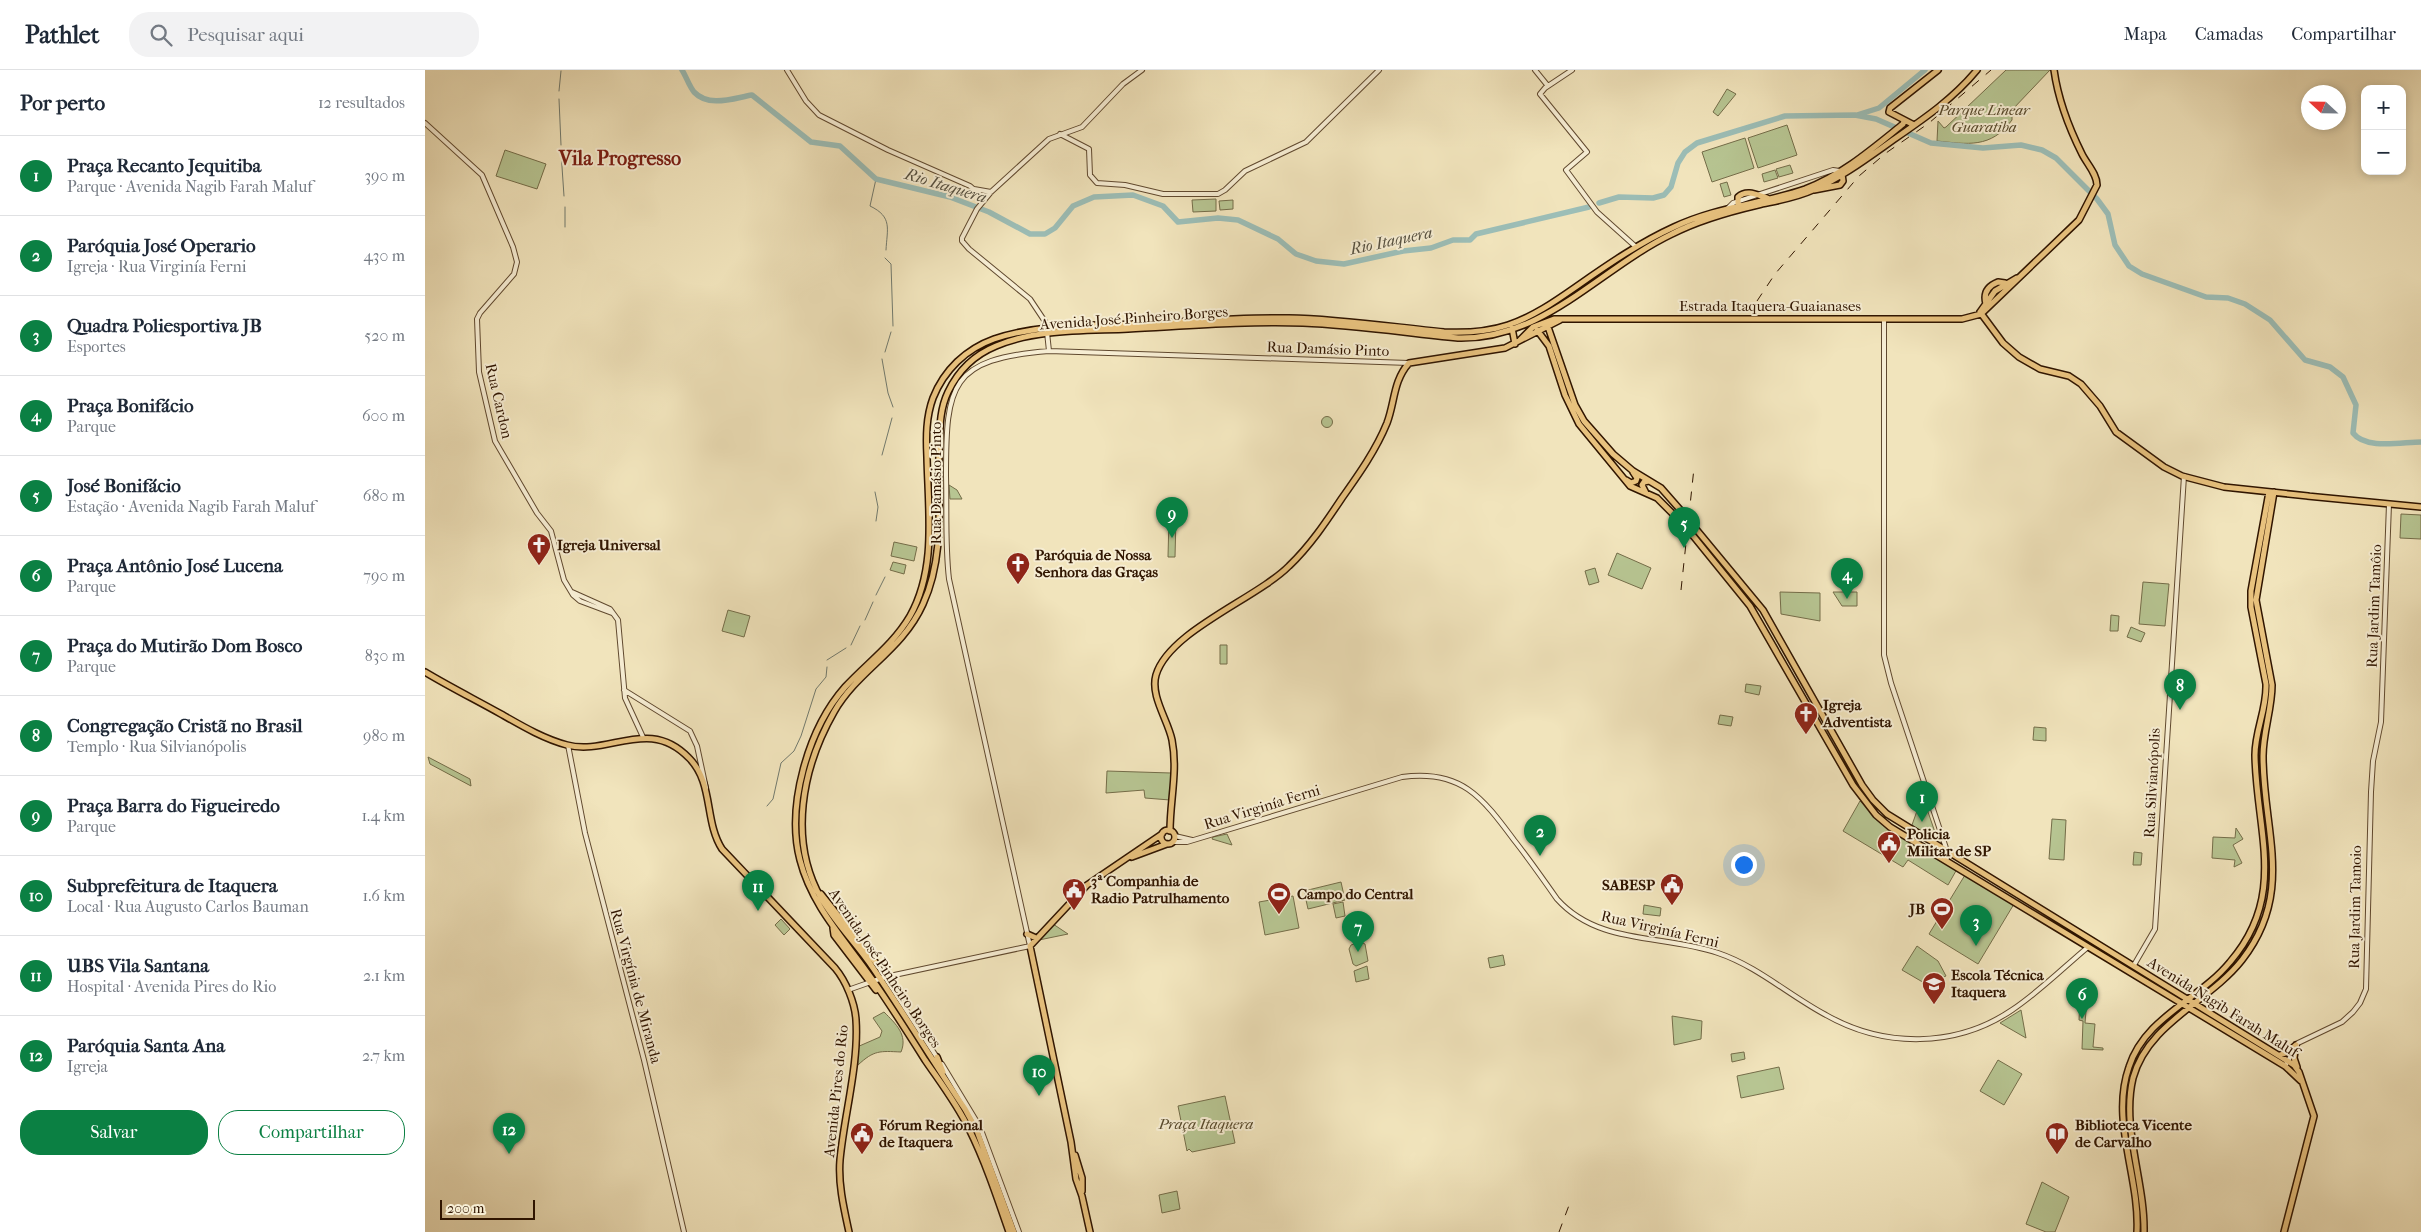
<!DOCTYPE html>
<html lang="pt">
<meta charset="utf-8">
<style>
body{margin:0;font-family:"IM FELL French Canon",serif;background:#f2f2f3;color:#1f2937}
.controls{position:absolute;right:15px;top:15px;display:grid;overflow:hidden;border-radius:10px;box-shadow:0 2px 8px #0003}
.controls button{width:45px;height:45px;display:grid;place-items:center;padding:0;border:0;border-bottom:1px solid #e0e1e3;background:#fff;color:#1f2937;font:25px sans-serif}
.compass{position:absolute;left:1876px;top:15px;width:45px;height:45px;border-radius:50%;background:#fff;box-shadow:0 2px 8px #0003;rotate:292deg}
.scale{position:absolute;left:15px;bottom:12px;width:95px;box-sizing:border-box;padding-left:5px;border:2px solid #301500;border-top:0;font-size:14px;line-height:18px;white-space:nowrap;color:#301500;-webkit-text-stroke:4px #f6edd3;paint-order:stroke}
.you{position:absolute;left:1318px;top:794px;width:18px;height:18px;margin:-12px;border:4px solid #fff;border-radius:50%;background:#1a73e8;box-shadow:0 0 0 8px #1a73e833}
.badge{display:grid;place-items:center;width:32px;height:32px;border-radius:50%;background:#0b8043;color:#fff;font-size:16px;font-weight:700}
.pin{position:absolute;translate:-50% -41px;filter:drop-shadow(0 1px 2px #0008)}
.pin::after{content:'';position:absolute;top:26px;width:18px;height:15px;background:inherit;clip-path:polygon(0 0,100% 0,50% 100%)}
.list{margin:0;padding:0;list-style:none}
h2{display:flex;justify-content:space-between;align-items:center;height:65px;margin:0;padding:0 20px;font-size:21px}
h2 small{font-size:16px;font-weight:400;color:#747a83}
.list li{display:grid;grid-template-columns:32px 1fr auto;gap:15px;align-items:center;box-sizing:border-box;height:80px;padding:0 20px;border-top:1px solid #e0e1e3}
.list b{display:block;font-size:19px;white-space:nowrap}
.list p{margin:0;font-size:16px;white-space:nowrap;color:#747a83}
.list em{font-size:16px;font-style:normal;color:#747a83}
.actions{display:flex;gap:10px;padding:15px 20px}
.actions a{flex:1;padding:11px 0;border:1px solid #0b8043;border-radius:20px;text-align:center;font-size:18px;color:#0b8043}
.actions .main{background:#0b8043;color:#fff}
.icon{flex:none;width:28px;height:28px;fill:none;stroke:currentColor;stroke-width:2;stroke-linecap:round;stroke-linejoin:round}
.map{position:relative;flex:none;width:1996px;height:1162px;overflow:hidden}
header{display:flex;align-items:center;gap:30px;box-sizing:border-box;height:70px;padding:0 25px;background:#fff;border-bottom:1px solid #e0e1e3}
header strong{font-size:24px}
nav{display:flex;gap:28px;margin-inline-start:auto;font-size:18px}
.search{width:350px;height:45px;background:#f2f2f3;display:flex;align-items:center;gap:12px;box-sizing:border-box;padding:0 18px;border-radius:20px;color:#747a83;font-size:19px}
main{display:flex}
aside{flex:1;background:#fff}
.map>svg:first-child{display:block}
.green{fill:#b7c592;stroke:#746d49}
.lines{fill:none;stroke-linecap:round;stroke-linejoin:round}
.stream{stroke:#717a6e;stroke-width:1}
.river{stroke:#9cbeb7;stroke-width:5.5}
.major-tunnel{stroke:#cabb96;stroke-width:5;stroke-dasharray:5 2.5;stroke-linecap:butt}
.minor-casing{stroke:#60492f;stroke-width:6}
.major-casing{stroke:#301500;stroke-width:8}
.minor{stroke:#f6edd3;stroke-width:4}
.major{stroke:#e8c27e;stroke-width:5}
.rail{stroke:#301500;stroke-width:1;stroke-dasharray:9 9;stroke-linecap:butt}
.labels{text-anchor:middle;stroke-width:4;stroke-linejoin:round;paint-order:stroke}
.park-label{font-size:15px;font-style:italic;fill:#584a2c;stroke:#f6edd3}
.street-label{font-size:15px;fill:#301500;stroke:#f6edd3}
.poi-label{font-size:15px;font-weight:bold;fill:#301500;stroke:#f6edd3;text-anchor:start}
.water-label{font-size:16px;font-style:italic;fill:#565040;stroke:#f6edd3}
.district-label{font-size:20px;font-weight:bold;fill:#7a1f14;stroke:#f6edd3}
</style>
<header>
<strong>Pathlet</strong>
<div class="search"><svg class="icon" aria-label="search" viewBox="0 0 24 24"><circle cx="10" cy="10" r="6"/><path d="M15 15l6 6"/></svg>Pesquisar aqui</div>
<nav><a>Mapa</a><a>Camadas</a><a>Compartilhar</a></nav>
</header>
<main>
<aside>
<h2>Por perto<small>12 resultados</small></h2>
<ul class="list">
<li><span class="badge">1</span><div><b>Praça Recanto Jequitiba</b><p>Parque · Avenida Nagib Farah Maluf</p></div><em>390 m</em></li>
<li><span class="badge">2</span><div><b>Paróquia José Operario</b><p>Igreja · Rua Virginía Ferni</p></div><em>430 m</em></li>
<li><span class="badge">3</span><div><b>Quadra Poliesportiva JB</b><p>Esportes</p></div><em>520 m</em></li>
<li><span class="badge">4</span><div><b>Praça Bonifácio</b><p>Parque</p></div><em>600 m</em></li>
<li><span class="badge">5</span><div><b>José Bonifácio</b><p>Estação · Avenida Nagib Farah Maluf</p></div><em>680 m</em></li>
<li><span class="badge">6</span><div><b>Praça Antônio José Lucena</b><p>Parque</p></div><em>790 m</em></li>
<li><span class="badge">7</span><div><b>Praça do Mutirão Dom Bosco</b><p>Parque</p></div><em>830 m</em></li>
<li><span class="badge">8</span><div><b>Congregação Cristã no Brasil</b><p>Templo · Rua Silvianópolis</p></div><em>980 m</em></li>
<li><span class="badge">9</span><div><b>Praça Barra do Figueiredo</b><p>Parque</p></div><em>1.4 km</em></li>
<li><span class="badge">10</span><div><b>Subprefeitura de Itaquera</b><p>Local · Rua Augusto Carlos Bauman</p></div><em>1.6 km</em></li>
<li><span class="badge">11</span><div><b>UBS Vila Santana</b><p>Hospital · Avenida Pires do Rio</p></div><em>2.1 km</em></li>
<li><span class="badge">12</span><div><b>Paróquia Santa Ana</b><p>Igreja</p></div><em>2.7 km</em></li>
</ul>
<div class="actions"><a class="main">Salvar</a><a>Compartilhar</a></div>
</aside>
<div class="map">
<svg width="1996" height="1162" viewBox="0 0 1996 1162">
<rect width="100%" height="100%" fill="#f1e4bc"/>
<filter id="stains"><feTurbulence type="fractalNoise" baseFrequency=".004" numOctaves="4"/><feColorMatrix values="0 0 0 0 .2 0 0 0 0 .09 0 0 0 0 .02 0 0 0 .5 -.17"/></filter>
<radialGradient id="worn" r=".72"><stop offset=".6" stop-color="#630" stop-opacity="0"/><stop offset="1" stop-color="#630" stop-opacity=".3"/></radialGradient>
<path class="green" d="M1581 0H1625L1587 40V50C1566 79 1542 74 1512 71L1513 51 1519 58 1521 57Z
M1302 19 1311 24 1293 46 1288 42Z
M1362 55 1372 85 1333 98 1323 68Z
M1320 68 1329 98 1287 112 1277 82Z
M80 80 121 94 112 119 71 106Z
M1365 95 1368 103 1354 107 1351 99Z
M1350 100 1353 108 1339 112 1337 104Z
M1302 112 1306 125 1299 127 1295 114Z
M791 129V141L768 142 767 130Z
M808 130V139L795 140 794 131Z
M896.5 352a5.5 5.5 0 1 1 11 0a5.5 5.5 0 1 1-11 0Z
M524 415 532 420 537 429H525Z
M1976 444 1996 445V469L1975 468Z
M744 447H751L750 487H743Z
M469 472 492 477 489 491 466 486Z
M1192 483 1226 498 1217 519 1183 505Z
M468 492 481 495 479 504 465 500Z
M1170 498 1174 512 1164 515 1160 501Z
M1718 512 1744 514 1740 556 1714 554Z
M1355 522 1395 523V551L1356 544Z
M1408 522H1432V536H1417Z
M303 540 325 546 319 567 297 561Z
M1686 545 1694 546 1693 561H1685Z
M1706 557 1720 563 1716 572 1702 567Z
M795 575H802V594H795Z
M1321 614 1336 616 1334 625 1320 622Z
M1295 645 1308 647 1306 656 1293 654Z
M1609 657 1621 658V671L1608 670Z
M3 687 45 709 46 716 5 694Z
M682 701 746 703 748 705 745 730 720 728 719 720 681 723Z
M1435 731 1456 753 1532 799 1523 815 1483 790 1478 797 1418 761Z
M1493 738 1502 739 1513 771 1487 755Z
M1627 749 1641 750 1639 790 1624 789Z
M1811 758 1818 769 1808 775 1817 793 1809 797 1810 790 1787 788 1788 767 1810 768Z
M802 764 807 775 787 769 788 767Z
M1709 782 1717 783 1716 795H1708Z
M1540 805 1589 834 1553 894 1504 864Z
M916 812 920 830 883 839 879 821Z
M868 826 874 858 840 865 834 832Z
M918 832 920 846 911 848 908 834Z
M1219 835 1236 838 1235 846 1218 844Z
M356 849 365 859 359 865 350 855Z
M628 854 643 864 614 870Z
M935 872 940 874 943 891 931 896 928 894 924 879 926 875Z
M1492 876 1513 891 1521 906 1501 914 1477 900Z
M1078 885 1080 895 1065 898 1063 888Z
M942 896 944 909 931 912 929 901Z
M1655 919H1663L1660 953 1670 954 1668 977 1678 978V980L1657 979 1658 951 1654 950 1655 929 1649 928 1650 923H1654Z
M1596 940 1601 968 1575 953Z
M459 942C471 954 483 965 476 982 455 981 449 980 433 995L432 977 455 967 457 961 448 948Z
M1247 946 1277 951 1276 969 1249 975Z
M1319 982 1320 989 1307 992 1306 984Z
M1573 990 1597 1004 1579 1035 1555 1021Z
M1354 997 1359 1019 1316 1028 1312 1006Z
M800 1026 810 1073 767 1082 764 1079 762 1081 753 1036Z
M1617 1112 1644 1127 1630 1162H1621L1601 1154Z
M752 1121 755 1139 737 1143 734 1125Z"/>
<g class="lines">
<path class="stream" d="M134 21 136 1
M134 29 136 75
M136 82 139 126
M451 109 445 136C468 147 462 159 461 180
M140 137V157
M460 188 466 194 468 256
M460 282 466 262
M457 289 463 323 468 337
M457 385 467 348
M450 422 453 437 451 451
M451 525 460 507
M440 550 448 532
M426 575 435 556
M402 590 421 578
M342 736 348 729 356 693 369 681 376 666 391 619 401 607 402 597"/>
<path class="river" d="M257 0C261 6 264 16 269 22 284 38 309 28 327 25L386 72 415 76 451 109 525 127 564 142 605 164H620L630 158 648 136 669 127 708 125 738 136 753 152 793 148 813 150 853 169 871 184 891 191 919 194 978 181 1006 178 1028 170H1045L1051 164 1164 137
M1432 45 1454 38 1500 0
M1174 133 1194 127 1228 128 1239 125 1246 117 1253 93 1260 82 1272 73 1360 46 1430 45 1451 49 1506 73 1558 78 1596 75 1617 80 1631 88 1672 129 1683 144 1690 175 1704 196 1717 204 1781 227 1803 228 1820 234 1845 250 1880 290 1905 297 1918 307 1931 335 1928 363C1941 380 1977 372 1996 372"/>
<path class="major-tunnel" d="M1258 443 1266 453"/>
<g class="minor-casing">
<path id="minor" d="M362 0 381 31 394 45 463 80 545 116 553 123 557 131
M1110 0 1123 16
M1147 0 1120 18 1115 24 1162 82 1141 100 1172 142 1211 177
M0 53 57 105 88 177 92 192 89 204 55 243 52 249 54 302 70 371 112 443 126 461 139 510 148 525 155 531 187 543
M635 64 664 79 665 105 672 113 700 115 738 124H793L800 120 820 101 881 72 954 0
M549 119 566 122
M1303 138 1308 133 1408 100 1415 101
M1459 249V585L1466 613 1523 784 1521 791
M624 281 621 253 605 229 544 179 537 171V168L552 139 566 122 624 69 657 57 698 14 717 0
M147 522 185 539 193 550 200 628 218 667
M199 620 265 661 272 676 281 718
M143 675 160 763 219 990 259 1162
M750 766 767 770
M748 772H762L977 707C1036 699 1057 727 1089 770 1104 789 1118 809 1132 829 1174 876 1239 864 1293 883 1332 896 1365 926 1401 945 1459 978 1531 978 1587 940 1614 922 1638 898 1663 877
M451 893 513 989
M1709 895 1730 859 1759 406
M423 920 460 907 605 876 524 509C520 475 522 440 521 406 521 314 525 289 624 281L984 293
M517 994 555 1057 594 1162
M1860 996 1873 973 1917 952 1928 942 1935 933 1941 919 1946 722 1948 691 1956 652 1964 434"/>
</g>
<g class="major-casing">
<path id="major" d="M1489 55 1464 42 1465 38 1513 0
M1389 120 1415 115 1418 111 1417 104
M1313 137V127C1322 119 1332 125 1342 128
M1561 234C1558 223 1563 216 1573 212L1580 213
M1555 242 1578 273 1594 287 1615 299 1644 306 1656 314 1675 336 1691 362 1739 397 1757 406 1799 417 1883 426
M1555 242 1570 221 1592 208
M1122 254 1150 335 1159 351 1188 384 1208 401 1236 418 1258 443
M1087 258 1090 274
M1112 260 1124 276 1140 325 1154 354 1205 416 1232 428 1257 453
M1095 270 1108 257 1129 249H1537L1556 244 1654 150 1672 115C1672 104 1662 94 1657 84 1644 58 1633 29 1629 0
M1201 410 1206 413 1211 411 1212 408 1208 402
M1221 423 1217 415 1219 412 1224 411
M1882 426 1996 437
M1266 453 1338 540 1437 715 1448 730 1462 744 1869 995 1874 1002 1889 1046 1859 1162
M1265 462 1325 536 1428 715 1451 745 1465 757 1536 800 1860 996 1876 1011
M0 602C25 617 51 630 76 644 97 656 119 669 142 675 184 686 224 646 264 688 289 713 279 751 297 779L410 898C421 911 430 933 431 950 434 994 419 1046 415 1090 413 1114 419 1139 424 1162
M736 767a7 7 0 1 1 14 0a7 7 0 1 1-14 0Z
M745 761C745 730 753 701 747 670 743 650 725 626 731 605 744 561 831 529 864 496 885 476 901 452 917 428 934 404 951 380 962 353 970 332 968 311 984 293L1080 278 1135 250
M707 787 742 774
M396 824 451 893
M408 858 409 865 451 920
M602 864 611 868
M1871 975 1869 988 1872 997
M1855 985 1863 982 1871 975
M512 987 518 1002
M650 1085 657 1108V1121
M584 1162C572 1127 560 1091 544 1059 532 1034 515 1012 500 990 483 963 466 936 447 909 421 871 387 837 375 790 361 736 383 659 420 617 442 593 468 575 485 546 512 498 503 440 502 387 501 367 501 347 508 328 519 300 541 279 569 269 613 254 663 256 709 254 760 252 812 247 864 248 916 249 968 257 1019 262 1040 263 1062 262 1083 255 1110 246 1132 230 1155 214 1185 193 1216 172 1249 157 1291 137 1336 134 1380 119 1417 105 1447 79 1478 54L1479 51
M589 1162 552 1061 540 1039C509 993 480 945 448 898 432 874 411 854 396 828 363 770 377 698 409 642 433 600 477 581 498 534 520 486 513 433 514 381 515 360 514 341 523 322 533 301 549 285 571 276 611 259 660 261 703 259 762 256 820 251 878 253 930 255 981 263 1033 268 1119 270 1174 199 1247 164 1274 150 1303 142 1333 135 1351 131 1371 128 1388 120 1418 107 1444 87 1471 68 1500 48 1529 28 1552 0
M665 1162 657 1126 651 1109 646 1072 605 876 662 815 737 764
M1712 1162C1715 1107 1685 1051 1704 997 1720 947 1774 930 1805 892 1863 825 1831 761 1830 685 1830 660 1842 639 1841 614L1826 537V521L1844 422
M1719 1162C1720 1111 1696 1058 1708 1008 1723 953 1784 932 1817 890 1870 822 1838 761 1838 686 1838 662 1847 639 1847 615L1831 530 1849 422"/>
</g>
<use href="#minor" class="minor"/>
<use href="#major" class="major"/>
<path class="rail" d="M1332 231 1350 204 1434 106 1461 83 1504 53 1566 0
M1256 520 1269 398
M1134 1162 1146 1130"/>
</g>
<defs>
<g id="church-pin" transform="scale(1.25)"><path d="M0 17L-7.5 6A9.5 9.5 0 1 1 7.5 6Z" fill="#8f2418" stroke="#f6edd3"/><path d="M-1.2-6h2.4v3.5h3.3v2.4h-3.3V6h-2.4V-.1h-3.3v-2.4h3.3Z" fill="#fff"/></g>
<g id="civic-pin" transform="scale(1.25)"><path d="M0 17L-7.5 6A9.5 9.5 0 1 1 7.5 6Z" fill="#8f2418" stroke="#f6edd3"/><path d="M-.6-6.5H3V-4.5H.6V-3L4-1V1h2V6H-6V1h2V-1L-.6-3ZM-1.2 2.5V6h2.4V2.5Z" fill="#fff"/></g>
<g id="stadium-pin" transform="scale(1.25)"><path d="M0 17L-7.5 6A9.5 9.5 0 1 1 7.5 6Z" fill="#8f2418" stroke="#f6edd3"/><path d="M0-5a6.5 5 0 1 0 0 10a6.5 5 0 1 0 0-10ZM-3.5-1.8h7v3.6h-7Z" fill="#fff"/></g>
<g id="university-pin" transform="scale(1.25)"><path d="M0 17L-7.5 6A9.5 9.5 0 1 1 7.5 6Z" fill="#8f2418" stroke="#f6edd3"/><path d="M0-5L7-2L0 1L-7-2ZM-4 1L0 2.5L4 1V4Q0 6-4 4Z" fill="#fff"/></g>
<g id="library-pin" transform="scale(1.25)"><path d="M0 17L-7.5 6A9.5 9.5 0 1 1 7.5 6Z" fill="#8f2418" stroke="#f6edd3"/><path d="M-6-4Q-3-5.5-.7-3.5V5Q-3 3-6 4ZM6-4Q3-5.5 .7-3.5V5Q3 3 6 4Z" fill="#fff"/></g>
</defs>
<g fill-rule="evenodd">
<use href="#church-pin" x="114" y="475"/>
<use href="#church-pin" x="593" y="494"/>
<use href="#church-pin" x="1381" y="644"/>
<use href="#civic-pin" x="1464" y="773"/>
<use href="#civic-pin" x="1247" y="815"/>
<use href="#civic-pin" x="649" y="820"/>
<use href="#stadium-pin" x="854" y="824"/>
<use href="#stadium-pin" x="1517" y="839"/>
<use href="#university-pin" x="1509" y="914"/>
<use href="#civic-pin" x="437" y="1064"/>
<use href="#library-pin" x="1632" y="1064"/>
</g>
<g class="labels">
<g class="park-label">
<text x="1559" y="45">Parque Linear<tspan x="1559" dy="17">Guaratiba</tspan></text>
<text x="781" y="1059">Praça Itaquera</text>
</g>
<g class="street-label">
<text x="1345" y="241">Estrada Itaquera-Guaianases</text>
<text transform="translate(709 248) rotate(-4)" y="5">Avenida José Pinheiro Borges</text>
<text transform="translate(903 279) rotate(2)" y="5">Rua Damásio Pinto</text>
<text transform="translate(74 331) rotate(77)" y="5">Rua Cardon</text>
<text transform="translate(511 413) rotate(-90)" y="5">Rua Damásio Pinto</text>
<text transform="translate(1949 536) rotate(-88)" y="5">Rua Jardim Tamôio</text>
<text transform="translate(1727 713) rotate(-87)" y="5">Rua Silvianópolis</text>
<text transform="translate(837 737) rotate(-17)" y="5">Rua Virginía Ferni</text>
<text transform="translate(1930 837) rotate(-89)" y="5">Rua Jardim Tamoio</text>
<text transform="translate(1235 859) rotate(13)" y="5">Rua Virginía Ferni</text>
<text transform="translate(460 898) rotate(56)" y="5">Avenida José Pinheiro Borges</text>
<text transform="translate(211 916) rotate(75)" y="5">Rua Virgínia de Miranda</text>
<text transform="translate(1798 937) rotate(32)" y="5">Avenida Nagib Farah Maluf</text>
<text transform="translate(411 1021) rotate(-84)" y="5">Avenida Pires do Rio</text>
</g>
<g class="poi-label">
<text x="132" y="480">Igreja Universal</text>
<text x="610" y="490">Paróquia de Nossa<tspan x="610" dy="17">Senhora das Graças</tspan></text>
<text x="1398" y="640">Igreja<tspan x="1398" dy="17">Adventista</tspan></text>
<text x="1482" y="769">Policia<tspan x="1482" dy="17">Militar de SP</tspan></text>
<text x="666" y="816">3ª Companhia de<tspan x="666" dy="17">Radio Patrulhamento</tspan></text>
<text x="1230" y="820" text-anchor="end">SABESP</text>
<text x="872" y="829">Campo do Central</text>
<text x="1500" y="844" text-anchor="end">JB</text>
<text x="1526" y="910">Escola Técnica<tspan x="1526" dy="17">Itaquera</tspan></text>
<text x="454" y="1060">Fórum Regional<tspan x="454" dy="17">de Itaquera</tspan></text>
<text x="1650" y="1060">Biblioteca Vicente<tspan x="1650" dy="17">de Carvalho</tspan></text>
</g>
<g class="water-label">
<text transform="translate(521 115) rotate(17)" y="6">Rio Itaquera</text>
<text transform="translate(966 170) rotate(-12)" y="6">Rio Itaquera</text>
</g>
<g class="district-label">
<text x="195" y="95">Vila Progresso</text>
</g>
</g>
<rect width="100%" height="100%" filter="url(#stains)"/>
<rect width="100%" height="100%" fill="url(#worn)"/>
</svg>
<div class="controls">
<button>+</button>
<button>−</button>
</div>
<svg class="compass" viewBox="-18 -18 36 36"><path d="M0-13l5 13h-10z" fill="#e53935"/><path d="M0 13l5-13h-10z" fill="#747a83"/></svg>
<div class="scale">200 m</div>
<div class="you"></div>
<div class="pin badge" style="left:1497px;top:752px">1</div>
<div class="pin badge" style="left:1115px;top:786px">2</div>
<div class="pin badge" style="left:1551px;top:876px">3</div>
<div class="pin badge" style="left:1422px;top:529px">4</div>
<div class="pin badge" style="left:1259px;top:478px">5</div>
<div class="pin badge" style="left:1657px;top:949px">6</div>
<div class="pin badge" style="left:933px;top:882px">7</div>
<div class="pin badge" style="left:1755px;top:640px">8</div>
<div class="pin badge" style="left:747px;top:468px">9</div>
<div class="pin badge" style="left:614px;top:1026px">10</div>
<div class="pin badge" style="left:333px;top:841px">11</div>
<div class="pin badge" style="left:84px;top:1084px">12</div>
</div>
</main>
